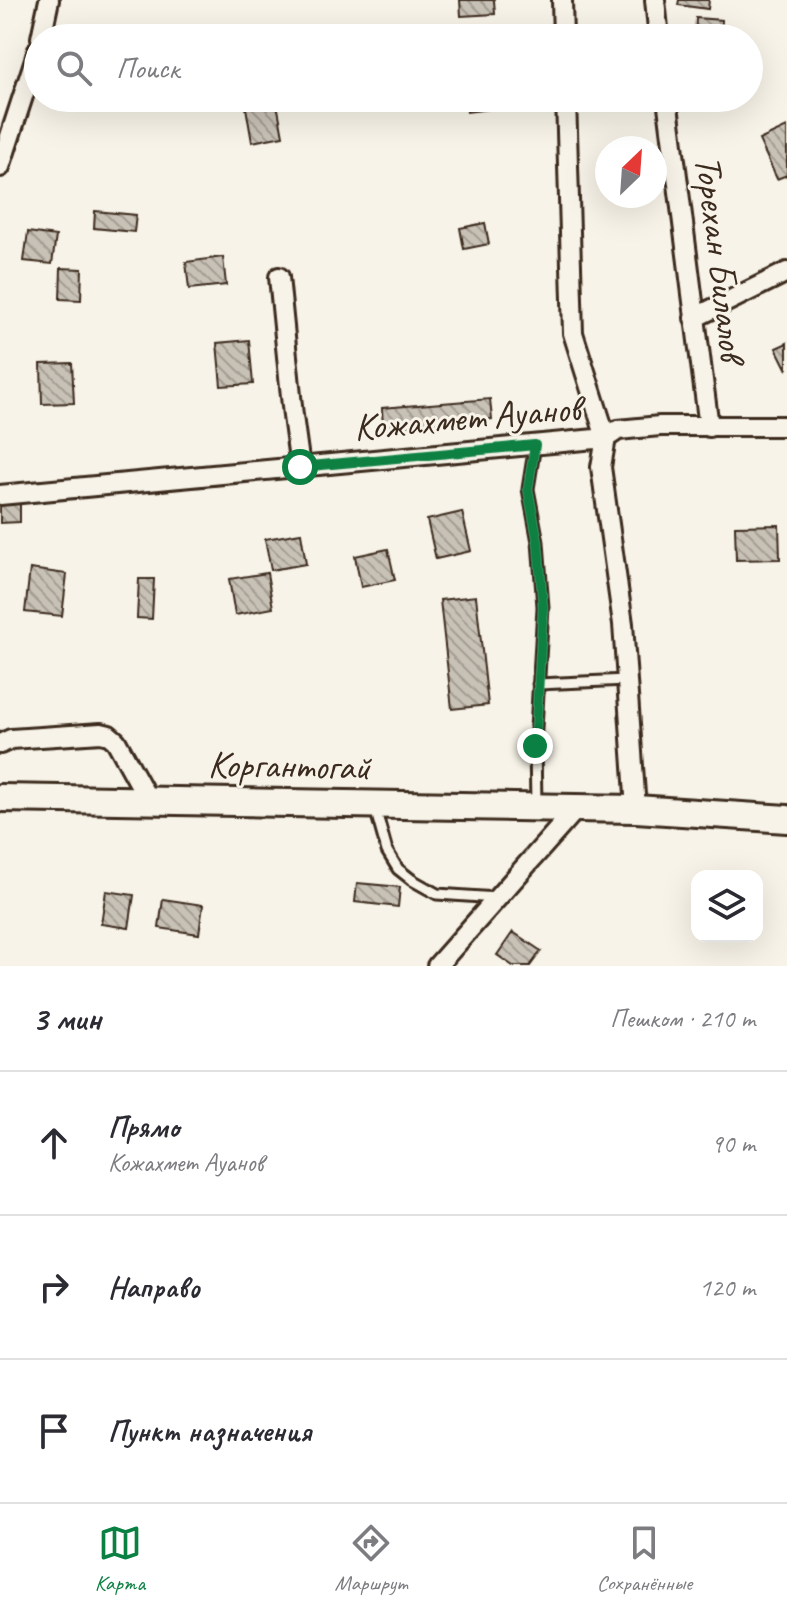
<!DOCTYPE html>
<html lang="ru">
<meta charset="utf-8">
<style>
body{margin:0;font-family:Caveat,sans-serif;background:#f2f2f3;color:#2b2b33}
.controls{position:absolute;right:24px;bottom:24px;display:grid;overflow:hidden;border-radius:16px;box-shadow:0 8px 32px #0002}
.controls button{width:72px;height:72px;display:grid;place-items:center;padding:0;border:0;border-bottom:2px solid #e1e1e2;background:#fff;color:#2b2b33;font:40px sans-serif}
.compass{position:absolute;left:595px;top:136px;width:72px;height:72px;border-radius:50%;background:#fff;box-shadow:0 8px 32px #0002;rotate:25deg}
.stop{position:absolute;width:24px;height:24px;margin:-18px;border:6px solid #0b8043;border-radius:50%;background:#fff}
.stop.end{background:#0b8043;border-color:#fff;box-shadow:0 2px 8px #0008}
.list{margin:0;padding:0;list-style:none}
h2{display:flex;justify-content:space-between;align-items:center;height:104px;margin:0;padding:0 32px;font-size:34px}
h2 small{font-size:26px;font-weight:400;color:#7c7c81}
.list li{display:grid;grid-template-columns:52px 1fr auto;gap:24px;align-items:center;box-sizing:border-box;height:144px;padding:0 32px;border-top:2px solid #e1e1e2}
.list b{display:block;font-size:30px;white-space:nowrap}
.list p{margin:0;font-size:26px;white-space:nowrap;color:#7c7c81}
.list em{font-size:26px;font-style:normal;color:#7c7c81}
.icon{flex:none;width:44px;height:44px;fill:none;stroke:currentColor;stroke-width:2;stroke-linecap:round;stroke-linejoin:round}
.map{position:relative;flex:none;width:787px;height:966px;overflow:hidden}
.search{position:absolute;background:#fff;box-shadow:0 8px 32px #0002;left:24px;right:24px;top:24px;height:88px;display:flex;align-items:center;gap:20px;box-sizing:border-box;padding:0 28px;border-radius:44px;color:#7c7c81;font-size:30px}
.sheet{height:536px;background:#fff}
nav{display:flex;justify-content:space-around;align-items:center;box-sizing:border-box;height:112px;border-top:2px solid #e1e1e2;background:#fff;font-size:22px;color:#7c7c81}
nav a{display:grid;justify-items:center;gap:4px}
nav .on{color:#0b8043}
.map>svg:first-child{display:block}
.building{fill:url(#building-back-hatch);stroke:#3b2a1e;stroke-width:2}
.lines{fill:none;stroke-linecap:round;stroke-linejoin:round}
.service-casing{stroke:#3b2a1e;stroke-width:15}
.minor-casing{stroke:#3b2a1e;stroke-width:24}
.secondary-casing{stroke:#3b2a1e;stroke-width:32}
.service{stroke:#f7f3e8;stroke-width:9}
.minor{stroke:#f7f3e8;stroke-width:18}
.secondary{stroke:#f7f3e8;stroke-width:26}
.route{stroke:#0b8043;stroke-width:10}
.labels{text-anchor:middle;stroke-width:6;stroke-linejoin:round;paint-order:stroke}
.street-label{font-size:38px;fill:#3b2a1e;stroke:#f7f3e8}
</style>
<div class="map">
<svg width="787" height="966" viewBox="0 0 787 966">
<defs>
<pattern id="building-back-hatch" width="6" height="6" patternUnits="userSpaceOnUse" patternTransform="scale(2)"><rect width="6" height="6" fill="#c8c1b6"/><path d="M-1 5l2 2M0 0l6 6M5-1l2 2" fill="none" stroke="#a49d93"/></pattern>
</defs>
<rect width="100%" height="100%" fill="#f7f3e8"/>
<filter id="ink" filterUnits="userSpaceOnUse"><feTurbulence type="fractalNoise" baseFrequency=".0125" numOctaves="2"/><feDisplacementMap in="SourceGraphic" scale="16" xChannelSelector="R" yChannelSelector="G"/><feConvolveMatrix kernelMatrix="1 2 1 2 8 2 1 2 1" color-interpolation-filters="sRGB"/></filter>
<g filter="url(#ink)">
<path class="building" d="M460 0H494L495 14 461 16Z
M679 0H709L708 9 678 5Z
M696 18 722 20 721 38H695Z
M269 98H276L283 136 252 142 245 102Z
M465 98H505L506 107 467 112Z
M787 127V175L777 179 759 140Z
M95 211 136 215 134 232 94 228Z
M485 223 489 244 464 249 460 228Z
M28 232 56 236 52 264 24 261Z
M223 257 226 285 189 289 186 262Z
M61 268 82 269 81 300 60 299Z
M249 340 253 384 221 386 217 343Z
M787 343V370L776 348Z
M72 363 74 403 42 404 41 364Z
M490 399 492 419 383 428 382 408Z
M20 500V522L0 523V501Z
M462 512 471 551 436 559 427 520Z
M779 525 780 559 736 560 735 526Z
M301 533 306 564 271 570 265 539Z
M388 549 395 580 361 587 355 556Z
M30 569 67 574 62 616 25 612Z
M267 573 273 608 235 615 229 579Z
M139 579H154L152 619 137 618Z
M476 596 488 705 452 709 440 600Z
M357 883 400 887 398 907 355 902Z
M106 891 134 895 129 928 101 924Z
M163 899 203 905 199 934 159 928Z
M513 932 541 951 530 966H513L497 955Z"/>
<g class="lines">
<g class="service-casing">
<path id="service" d="M535 445 528 489 538 542 543 607 535 746 536 804
M538 684 627 680
M375 808 387 851 398 869 412 880 437 894 497 898"/>
</g>
<g class="minor-casing">
<path id="minor" d="M562 0 563 38
M655 0 659 38
M41 38 49 0
M667 98 709 427
M0 167 38 50
M279 277 293 416 300 467
M694 318 787 272
M0 495 606 438 573 333 566 98
M0 744 11 739 101 733 109 735 116 741 149 801
M636 809 623 624 601 467 606 438 618 430 660 426H787
M437 966 577 808"/>
</g>
<g class="secondary-casing">
<path id="secondary" d="M0 798 636 809 787 819"/>
</g>
<use href="#service" class="service"/>
<use href="#minor" class="minor"/>
<use href="#secondary" class="secondary"/>
</g>
</g>
<g class="lines" filter="url(#ink)">
<path class="route" d="M300 467 535 445 528 489 538 542 543 607 535 746"/>
</g>
<g class="labels">
<g class="street-label">
<text transform="translate(721 258) rotate(83)" y="13">Торехан Билалов</text>
<text transform="translate(467 417) rotate(-5)" y="13">Кожахмет Ауанов</text>
<text transform="translate(289 765) rotate(1)" y="13">Коргантогай</text>
</g>
</g>
</svg>
<div class="controls">
<button><svg class="icon" aria-label="layers" viewBox="0 0 24 24"><path d="M12 4l9 5-9 5-9-5zM3 14l9 5 9-5"/></svg></button>
</div>
<svg class="compass" viewBox="-18 -18 36 36"><path d="M0-13l5 13h-10z" fill="#e53935"/><path d="M0 13l5-13h-10z" fill="#7c7c81"/></svg>
<div class="stop" style="left:300px;top:467px"></div>
<div class="stop end" style="left:535px;top:746px"></div>
<div class="search"><svg class="icon" aria-label="search" viewBox="0 0 24 24"><circle cx="10" cy="10" r="6"/><path d="M15 15l6 6"/></svg>Поиск</div>
</div>
<section class="sheet">
<h2>3 мин<small>Пешком · 210 m</small></h2>
<ul class="list">
<li><svg class="icon" aria-label="ahead" viewBox="0 0 24 24"><path d="M12 20V5M6 11l6-6 6 6"/></svg><div><b>Прямо</b><p>Кожахмет Ауанов</p></div><em>90 m</em></li>
<li><svg class="icon" aria-label="right" viewBox="0 0 24 24"><path d="M7 20v-9h11M14 6l5 5-5 5"/></svg><div><b>Направо</b></div><em>120 m</em></li>
<li><svg class="icon" aria-label="arrive" viewBox="0 0 24 24"><path d="M6 21V4h12l-3 4 3 4H6"/></svg><div><b>Пункт назначения</b></div></li>
</ul>
</section>
<nav>
<a class="on"><svg class="icon" aria-label="map" viewBox="0 0 24 24"><path d="M3 6l6-2 6 2 6-2v14l-6 2-6-2-6 2zM9 4v14M15 6v14"/></svg>Карта</a>
<a><svg class="icon" aria-label="directions" viewBox="0 0 24 24"><path d="M12 3l9 9-9 9-9-9zM9 14v-3h6M13 9l2 2-2 2"/></svg>Маршрут</a>
<a><svg class="icon" aria-label="saved" viewBox="0 0 24 24"><path d="M7 4h10v16l-5-4-5 4z"/></svg>Сохранённые</a>
</nav>
